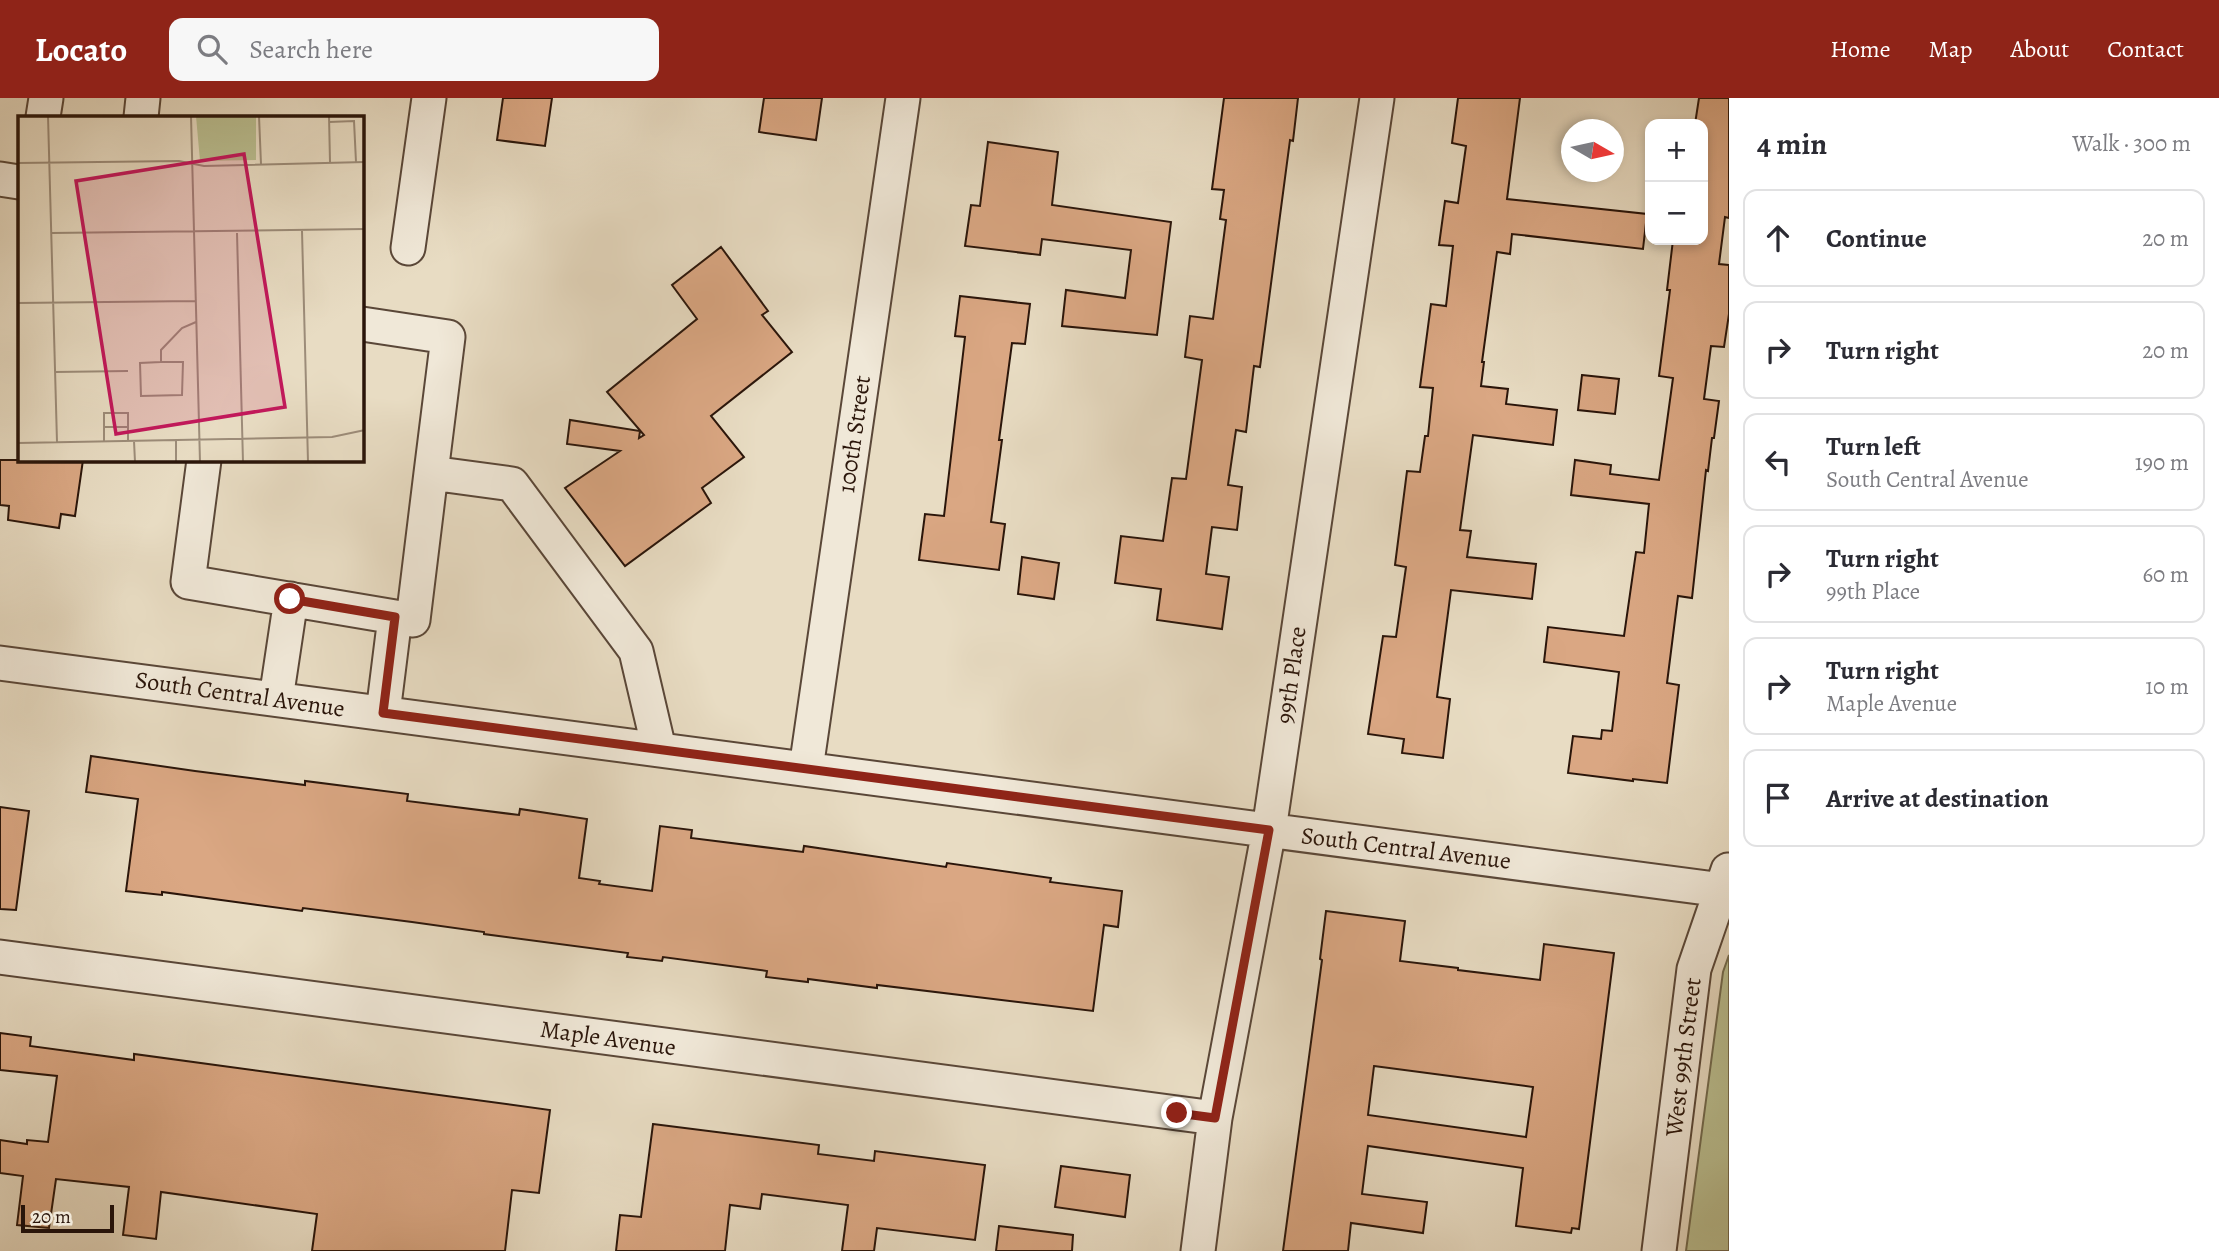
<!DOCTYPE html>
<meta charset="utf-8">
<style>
body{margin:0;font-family:Alegreya,serif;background:#f7f7f7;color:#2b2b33}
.controls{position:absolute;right:21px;top:21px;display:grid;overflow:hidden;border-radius:14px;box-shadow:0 4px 10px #0003}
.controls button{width:63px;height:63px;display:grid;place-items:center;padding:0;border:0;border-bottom:2px solid #e1e1e2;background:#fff;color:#2b2b33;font:35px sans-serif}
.compass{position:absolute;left:1561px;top:21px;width:63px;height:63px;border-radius:50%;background:#fff;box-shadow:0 4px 10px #0003;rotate:99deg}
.scale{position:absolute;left:21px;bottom:18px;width:93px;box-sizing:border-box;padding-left:7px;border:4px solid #2a150a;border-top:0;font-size:19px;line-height:24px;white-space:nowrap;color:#2a150a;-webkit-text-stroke:5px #f0e8d8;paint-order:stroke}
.stop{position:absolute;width:21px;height:21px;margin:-16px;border:5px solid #8f2418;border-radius:50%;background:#fff}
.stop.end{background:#8f2418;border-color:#fff;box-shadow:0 2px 7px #0008}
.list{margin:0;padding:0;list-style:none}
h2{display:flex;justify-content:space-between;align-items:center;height:91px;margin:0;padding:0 28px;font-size:30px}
h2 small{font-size:23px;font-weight:400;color:#7c7c81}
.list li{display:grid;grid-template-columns:46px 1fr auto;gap:21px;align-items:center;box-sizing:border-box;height:98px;margin:0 14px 14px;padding:0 14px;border:2px solid #e1e1e2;border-radius:14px}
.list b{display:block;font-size:26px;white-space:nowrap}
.list p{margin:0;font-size:23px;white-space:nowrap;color:#7c7c81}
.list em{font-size:23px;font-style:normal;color:#7c7c81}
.icon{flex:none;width:38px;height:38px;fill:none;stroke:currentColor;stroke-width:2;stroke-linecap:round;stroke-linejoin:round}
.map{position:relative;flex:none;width:1729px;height:1153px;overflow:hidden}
header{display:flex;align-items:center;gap:42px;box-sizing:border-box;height:98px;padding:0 35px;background:#8f2418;color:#fff}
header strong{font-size:33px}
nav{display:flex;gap:38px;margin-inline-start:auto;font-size:24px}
.search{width:490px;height:63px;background:#f7f7f7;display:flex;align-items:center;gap:18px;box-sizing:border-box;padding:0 24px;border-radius:14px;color:#7c7c81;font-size:26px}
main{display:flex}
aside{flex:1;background:#fff}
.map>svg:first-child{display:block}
.green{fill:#babf91;stroke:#726a4e;stroke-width:2}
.building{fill:#daa783;stroke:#2a150a;stroke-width:2;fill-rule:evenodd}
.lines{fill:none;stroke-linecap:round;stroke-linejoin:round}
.minor-casing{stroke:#5a4738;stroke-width:37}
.minor{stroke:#f0e8d8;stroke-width:33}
.route{stroke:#8f2418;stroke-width:9}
.labels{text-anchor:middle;stroke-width:5;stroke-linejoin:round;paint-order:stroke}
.street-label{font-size:24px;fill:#2a150a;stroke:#f0e8d8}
.inset-road{fill:none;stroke:#9c8c79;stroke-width:2}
.view{fill:#c2185b;fill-opacity:0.15;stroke:#c2185b;stroke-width:3.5}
.inset-edge{fill:none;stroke:#2a150a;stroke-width:3.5}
</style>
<header>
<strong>Locato</strong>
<div class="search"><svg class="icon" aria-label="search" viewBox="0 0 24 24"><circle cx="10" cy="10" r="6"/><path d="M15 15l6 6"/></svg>Search here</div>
<nav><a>Home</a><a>Map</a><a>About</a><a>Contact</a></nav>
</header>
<main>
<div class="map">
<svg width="1729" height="1153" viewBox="0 0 1729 1153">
<rect width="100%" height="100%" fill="#e8dcc3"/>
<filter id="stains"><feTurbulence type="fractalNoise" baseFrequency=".00286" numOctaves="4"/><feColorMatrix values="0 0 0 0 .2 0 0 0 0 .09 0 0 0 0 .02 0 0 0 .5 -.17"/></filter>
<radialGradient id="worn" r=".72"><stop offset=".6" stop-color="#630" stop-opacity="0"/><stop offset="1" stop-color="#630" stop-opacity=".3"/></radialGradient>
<path class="green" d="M1729 857V1153H1686L1723 874Z"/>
<path class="building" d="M503 0H552L545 48 497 42Z
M764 0H822L816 42 759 34Z
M1224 0H1298L1293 43 1290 42 1260 269 1254 268 1246 334 1236 332 1228 387 1242 389 1237 432 1212 429 1206 476 1229 479 1222 531 1157 522 1161 491 1115 485 1121 438 1163 443 1172 380 1186 381 1202 262 1185 259 1190 218 1213 221 1226 122 1220 121 1224 92 1212 91Z
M1458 0H1520L1507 101 1647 116 1643 151 1512 136 1510 156 1497 154 1482 264H1484L1481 288 1508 291 1506 306 1557 312 1553 347 1473 337 1460 432 1471 433 1467 459 1536 466 1532 501 1451 492 1437 599 1450 601 1443 660 1402 655 1404 641 1368 636 1383 538 1396 539 1406 469 1395 467 1407 373 1420 374 1425 338H1428L1433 290 1420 289 1431 206 1446 208 1453 148 1439 147 1445 103 1458 105 1466 48 1452 45Z
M1699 0H1729V120L1725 119 1719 166 1729 167V216L1724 249 1711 248 1704 301 1719 303 1714 340H1712L1708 373 1706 372 1692 500 1678 498 1667 585 1679 587 1667 685 1633 681V683L1568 675 1573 638 1601 641 1602 632 1612 633 1619 574 1544 564 1548 529 1624 538 1636 454 1644 455 1649 406 1571 397 1575 362 1611 367 1610 376 1659 382 1673 280 1659 278 1670 192H1667L1673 142H1703V26H1695Z
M988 44 1058 54 1052 107 1171 124 1157 237 1062 228 1066 192 1125 200 1131 152 1042 141 1040 157 965 148 971 107 980 108Z
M721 149 768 213 762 217 792 254 711 318 744 359 702 390 711 405 625 468 565 390 620 353 567 346 570 322 640 333 639 340 644 337 607 294 697 221 672 187Z
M960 198 1030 206 1025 246 1012 245 999 342H1002L991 424 1005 426 999 472 919 462 925 416 944 418 965 239 955 238Z
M1582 277 1619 281 1615 316 1578 312Z
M0 362H83L75 418 61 416 59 430 8 422 9 408 0 407Z
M1022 459 1059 465 1054 501 1018 496Z
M91 658 195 673 305 687V683L408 696 407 703 519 717 520 711 587 721 579 780 600 783 599 786 652 793 660 728 692 732 691 740 803 754 804 748 946 769 947 765 1051 780 1050 784 1122 793 1118 829 1104 827 1093 913 877 887V890L808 881V884L766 879 767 873 663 859 662 863 627 859 628 855 484 836V834L412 824 303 810 302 813 162 794V797L126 793 138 701 86 694Z
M0 709 29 713 16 812 0 811Z
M1326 813 1405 823 1400 863 1458 870V872L1540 882 1544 846 1614 855 1579 1131 1572 1130 1571 1135 1516 1128 1523 1070 1368 1048 1362 1096 1427 1104 1423 1135 1351 1125 1348 1153H1283L1322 862 1320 861ZM1374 968 1533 989 1526 1039 1368 1017Z
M0 935 31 939 30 948 134 962V956L550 1012 539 1095 512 1092 505 1153H312L317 1116 161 1094 156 1141 123 1137 129 1089 56 1081 49 1130 17 1127 23 1078 0 1075V1042L27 1046V1042L48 1044 57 978 0 972Z
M653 1026 819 1047 818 1056 874 1063 875 1053 985 1067 975 1142 877 1130 874 1153H842L848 1107 762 1096 760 1111 730 1107 725 1153H616L620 1117 641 1119Z
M1061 1068 1130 1077 1125 1119 1055 1109Z
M999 1128 1073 1137 1072 1153H996Z"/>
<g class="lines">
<g class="minor-casing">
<path id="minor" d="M43 19 46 0
M141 19 143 0
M0 81 19 84
M408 150 429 0
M362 226 448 239 431 375
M204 362 188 484 413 522 431 375 512 386 636 553 659 651
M0 565 1729 793
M276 601 291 501
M383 615 395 519
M806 671 903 0
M0 859 1215 1020
M1198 1153 1215 1020 1269 732 1377 0
M1659 1153 1694 871 1728 772"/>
</g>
<use href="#minor" class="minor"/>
</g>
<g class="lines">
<path class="route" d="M290 501 395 519 383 615 1269 732 1215 1020 1177 1015"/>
</g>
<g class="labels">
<g class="street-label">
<text transform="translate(854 336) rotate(-82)" y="8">100th Street</text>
<text transform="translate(1291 577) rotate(-82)" y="8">99th Place</text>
<text transform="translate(240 596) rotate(8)" y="8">South Central Avenue</text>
<text transform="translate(1406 750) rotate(7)" y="8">South Central Avenue</text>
<text transform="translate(608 940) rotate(8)" y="8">Maple Avenue</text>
<text transform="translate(1683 959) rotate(-83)" y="8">West 99th Street</text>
</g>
</g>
<g transform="translate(18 18)">
<rect width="346" height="346" fill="#e8dcc3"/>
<path d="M178 0H238V44L182 45Z" fill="#babf91"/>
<path class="inset-road" d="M30 0 39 326M173 0 182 346M241 0 243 48M311 0 312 46M311 6 336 5 338 46M0 47 161 45 186 50 347 46M284 115 290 346M34 117 347 113M219 117 225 346M0 187 177 185M143 246 122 247 123 280 164 279 165 246H143V234L164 212 178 206M37 256 110 255M86 311H110M158 324V346M86 325V297H110V325M116 325 117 346M0 327 314 321 347 314"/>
<path class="view" d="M226 38 267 291 98 318 58 65Z"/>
<rect width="346" height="346" class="inset-edge"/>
</g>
<rect width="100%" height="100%" filter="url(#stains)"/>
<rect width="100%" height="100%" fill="url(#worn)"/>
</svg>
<div class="controls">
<button>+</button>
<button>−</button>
</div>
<svg class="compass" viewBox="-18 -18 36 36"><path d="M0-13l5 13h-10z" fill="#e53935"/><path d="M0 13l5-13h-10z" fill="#7c7c81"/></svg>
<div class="scale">20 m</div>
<div class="stop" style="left:290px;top:501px"></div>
<div class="stop end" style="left:1177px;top:1015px"></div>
</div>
<aside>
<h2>4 min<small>Walk · 300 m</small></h2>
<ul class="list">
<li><svg class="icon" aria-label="ahead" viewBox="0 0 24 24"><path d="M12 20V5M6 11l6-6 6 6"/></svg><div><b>Continue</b></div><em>20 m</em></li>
<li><svg class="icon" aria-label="right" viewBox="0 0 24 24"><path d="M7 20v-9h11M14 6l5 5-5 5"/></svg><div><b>Turn right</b></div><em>20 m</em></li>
<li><svg class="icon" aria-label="left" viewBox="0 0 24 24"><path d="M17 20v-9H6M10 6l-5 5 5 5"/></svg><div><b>Turn left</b><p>South Central Avenue</p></div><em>190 m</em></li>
<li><svg class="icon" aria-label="right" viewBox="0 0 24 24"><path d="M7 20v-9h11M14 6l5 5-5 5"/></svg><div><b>Turn right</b><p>99th Place</p></div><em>60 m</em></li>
<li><svg class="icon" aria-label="right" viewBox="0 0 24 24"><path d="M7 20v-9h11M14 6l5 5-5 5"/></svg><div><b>Turn right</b><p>Maple Avenue</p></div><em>10 m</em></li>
<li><svg class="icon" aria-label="arrive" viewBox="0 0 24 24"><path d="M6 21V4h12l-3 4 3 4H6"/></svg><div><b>Arrive at destination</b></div></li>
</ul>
</aside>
</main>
